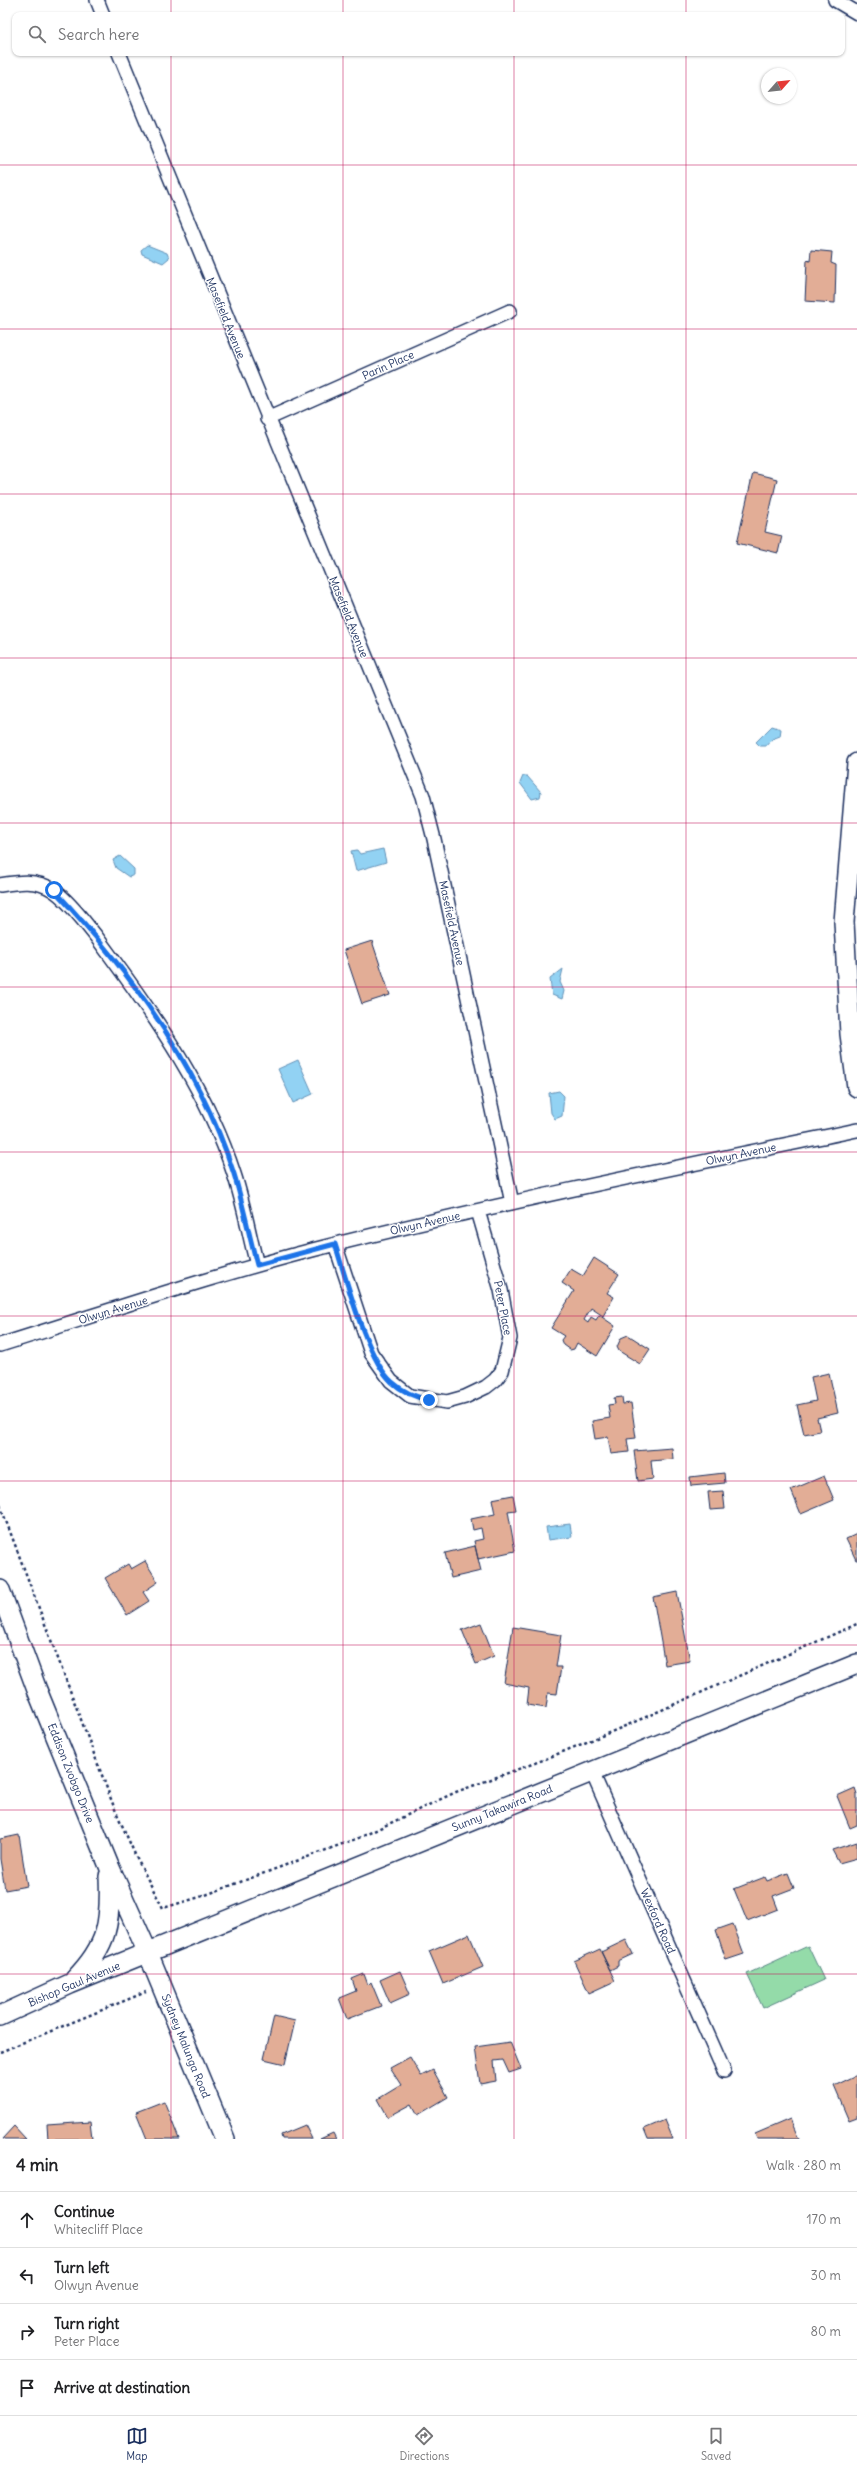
<!DOCTYPE html>
<meta charset="utf-8">
<style>
body{margin:0;font-family:Delius,sans-serif;background:#f6f6f6;color:#202124}
.compass{position:absolute;left:761px;top:68px;width:36px;height:36px;border-radius:50%;background:#fff;box-shadow:0 1px 3px #0004;rotate:63deg}
.stop{position:absolute;width:12px;height:12px;margin:-9px;border:3px solid #1a73e8;border-radius:50%;background:#fff}
.stop.end{background:#1a73e8;border-color:#fff;box-shadow:0 1px 4px #0008}
.list{margin:0;padding:0;list-style:none}
h2{display:flex;justify-content:space-between;align-items:center;height:52px;margin:0;padding:0 16px;font-size:17px}
h2 small{font-size:13px;font-weight:400;color:#757577}
.list li{display:grid;grid-template-columns:26px 1fr auto;gap:12px;align-items:center;box-sizing:border-box;height:56px;padding:0 16px;border-top:1px solid #e0e0e0}
.list b{display:block;font-size:15px;white-space:nowrap}
.list p{margin:0;font-size:13px;white-space:nowrap;color:#757577}
.list em{font-size:13px;font-style:normal;color:#757577}
.icon{flex:none;width:22px;height:22px;fill:none;stroke:currentColor;stroke-width:2;stroke-linecap:round;stroke-linejoin:round}
.map{position:relative;flex:none;width:857px;height:2139px;overflow:hidden}
.search{position:absolute;background:#fff;box-shadow:0 1px 3px #0004;left:12px;right:12px;top:12px;height:44px;display:flex;align-items:center;gap:10px;box-sizing:border-box;padding:0 14px;border-radius:8px;color:#757577;font-size:15px}
.sheet{height:276px;background:#fff}
nav{display:flex;justify-content:space-around;align-items:center;box-sizing:border-box;height:56px;border-top:1px solid #e0e0e0;background:#fff;font-size:11px;color:#757577}
nav a{display:grid;justify-items:center;gap:2px}
nav .on{color:#1b2f5e}
.map>svg:first-child{display:block}
.green{fill:#94dba9;stroke:#588584}
.water{fill:#92d2f3;stroke:#6291b7}
.building{fill:#e2ad96;stroke:#1b2f5e}
.lines{fill:none;stroke-linecap:round;stroke-linejoin:round}
.street-casing{stroke:#1b2f5e;stroke-width:16}
.secondary-casing{stroke:#1b2f5e;stroke-width:22}
.path{stroke:#1b2f5e;stroke-width:2.5;stroke-dasharray:3 3;stroke-linecap:butt}
.street{stroke:#fff;stroke-width:13}
.secondary{stroke:#fff;stroke-width:19}
.route{stroke:#1a73e8;stroke-width:5}
.grid{fill:none;stroke:#c2185b;stroke-width:1;stroke-opacity:0.55}
.labels{text-anchor:middle;stroke-width:3;stroke-linejoin:round;paint-order:stroke}
.street-label{font-size:11px;fill:#1b2f5e;stroke:#fff}
</style>
<div class="map">
<svg width="857" height="2139" viewBox="0 0 857 2139">
<rect width="100%" height="100%" fill="#fff"/>
<filter id="ink" filterUnits="userSpaceOnUse"><feTurbulence type="fractalNoise" baseFrequency=".025" numOctaves="2"/><feDisplacementMap in="SourceGraphic" scale="8" xChannelSelector="R" yChannelSelector="G"/><feConvolveMatrix kernelMatrix="1 2 1 2 8 2 1 2 1" color-interpolation-filters="sRGB"/></filter>
<g filter="url(#ink)">
<path class="green" d="M808 1946 824 1980 763 2008 747 1974Z"/>
<path class="water" d="M147 245 167 253 169 258 163 263 142 254 141 250Z
M772 726 781 729 780 736 772 739 766 746H760L756 742Z
M523 776H527L541 792 540 797 532 799 520 783Z
M383 849 386 862 356 871 351 851 357 850 360 854Z
M120 856 134 869V875L129 877 116 868 113 860Z
M563 969 560 982 564 991 562 999 552 995 550 979Z
M298 1060 313 1094 293 1103 278 1069Z
M559 1091 564 1096 562 1116 555 1119 551 1113 549 1093Z
M570 1524 572 1537 548 1540 546 1527Z"/>
<path class="building" d="M811 250 832 252 831 263 836 265 835 303 805 301 807 260 810 261Z
M753 473 777 479 765 532 782 536 778 553 737 543Z
M372 941 390 995 362 1004 344 950Z
M594 1258 619 1274 607 1293 614 1297 603 1316 591 1308 584 1320 588 1323 591 1317 596 1320 599 1315 615 1326 597 1356 577 1343 574 1349 570 1350 563 1345 561 1340 564 1336 551 1328 574 1291 562 1283 571 1269 583 1276Z
M628 1335 650 1349 640 1364 619 1351 617 1347 621 1338Z
M829 1373 838 1413 817 1418 820 1431 804 1434 797 1405 816 1401 811 1377Z
M622 1397 623 1404 631 1403 636 1438 627 1439 629 1452 611 1454 608 1437 595 1439 592 1421 610 1418 608 1405 615 1404 614 1398Z
M672 1448 673 1459 651 1461 653 1479 638 1481 634 1451Z
M724 1473 725 1483 691 1486 690 1477Z
M824 1476 834 1500 801 1514 791 1490Z
M723 1491 725 1509 710 1510 708 1492Z
M513 1495 516 1510 508 1511 515 1551 478 1559 474 1541 483 1539 481 1528 473 1530 471 1519 495 1514 492 1499Z
M857 1534V1560H856L846 1539Z
M475 1546 481 1571 451 1578 445 1553Z
M145 1561 158 1582 143 1592 149 1601 127 1615 105 1578 128 1564 131 1569Z
M677 1592 690 1661 665 1665 653 1597Z
M481 1623 494 1656 476 1664 462 1630Z
M513 1627 561 1635 556 1667H561L557 1694 548 1693 546 1708 527 1705 529 1688 504 1683Z
M855 1788 857 1794V1825L850 1828 837 1796Z
M19 1835 27 1886 5 1890 0 1859V1839Z
M857 1842V1858L839 1863 832 1850Z
M788 1873 794 1888 773 1896 778 1909 747 1921 734 1889 765 1877 767 1881Z
M733 1924 744 1954 726 1960 716 1930Z
M469 1934 483 1967 443 1984 429 1951Z
M626 1940 633 1954 618 1961V1966L610 1970 601 1952Z
M600 1949 615 1981 589 1993 574 1961Z
M400 1971 410 1994 390 2003 380 1980Z
M364 1974 368 1985 371 1982 381 2006 347 2019 339 1998 356 1991 352 1979Z
M274 2016 295 2021 285 2064 264 2059Z
M510 2042 521 2069 509 2073 503 2060 494 2061 496 2081 480 2084 475 2047Z
M410 2057 421 2076 433 2070 448 2097 418 2115 412 2104 388 2117 378 2099 401 2085 390 2068Z
M857 2075V2118L849 2121 834 2086Z
M164 2101 179 2139H147L136 2112Z
M790 2119 799 2139H757L755 2134Z
M665 2120 673 2139H648L644 2129Z
M90 2122 92 2139H48L47 2125Z
M305 2125 312 2139H282L281 2135Z
M14 2126 26 2139H2Z
M333 2133 336 2139H320Z"/>
<g class="lines">
<g class="street-casing">
<path id="street" d="M97 0 103 15
M835 0 857 13
M119 53 423 796 434 839 512 1203
M267 419 510 311
M0 885C18 882 36 879 53 890 69 900 97 937 109 954 159 1022 208 1093 234 1174 244 1204 249 1235 257 1265
M335 1244 371 1353 391 1381 410 1396 447 1402 465 1397 486 1387 495 1380 502 1371 510 1338 501 1290 478 1211
M0 1345C112 1310 223 1272 336 1244 509 1201 683 1166 857 1130
M592 1772 724 2071"/>
</g>
<g class="secondary-casing">
<path id="secondary" d="M857 763 844 922 850 1034 857 1087
M0 1590 37 1690 109 1866 148 1953 225 2139
M75 1979C108 1945 111 1923 109 1876
M0 2016 70 1984 857 1664"/>
</g>
<path class="path" d="M0 1505 114 1807 137 1859 163 1908 200 1897 361 1837 456 1792 543 1760 623 1727 857 1624
M0 2052 146 1992"/>
<use href="#street" class="street"/>
<use href="#secondary" class="secondary"/>
</g>
</g>
<g class="lines" filter="url(#ink)">
<path class="route" d="M54 890C129 970 200 1068 234 1174 243 1204 249 1235 257 1265L335 1244C346 1278 367 1360 392 1382 403 1392 414 1397 429 1400"/>
</g>
<path class="grid" d="M171 0V15M343 0V15M514 0V15M686 0V15M171 53V2139M343 53V2139M514 53V2139M686 53V2139M0 165H857M0 329H857M0 494H857M0 658H857M0 823H857M0 987H857M0 1152H857M0 1316H857M0 1481H857M0 1645H857M0 1810H857M0 1974H857"/>
<g class="labels">
<g class="street-label">
<text transform="translate(226 318) rotate(68)" y="4">Masefield Avenue</text>
<text transform="translate(388 365) rotate(-24)" y="4">Parin Place</text>
<text transform="translate(349 617) rotate(68)" y="4">Masefield Avenue</text>
<text transform="translate(452 923) rotate(78)" y="4">Masefield Avenue</text>
<text transform="translate(741 1154) rotate(-12)" y="4">Olwyn Avenue</text>
<text transform="translate(425 1223) rotate(-13)" y="4">Olwyn Avenue</text>
<text transform="translate(503 1308) rotate(79)" y="4">Peter Place</text>
<text transform="translate(113 1310) rotate(-17)" y="4">Olwyn Avenue</text>
<text transform="translate(71 1773) rotate(68)" y="4">Eddison Zvobgo Drive</text>
<text transform="translate(502 1808) rotate(-22)" y="4">Sunny Takawira Road</text>
<text transform="translate(658 1921) rotate(66)" y="4">Wexford Road</text>
<text transform="translate(74 1984) rotate(-23)" y="4">Bishop Gaul Avenue</text>
<text transform="translate(186 2046) rotate(68)" y="4">Sydney Malunga Road</text>
</g>
</g>
</svg>
<svg class="compass" viewBox="-18 -18 36 36"><path d="M0-13l5 13h-10z" fill="#e53935"/><path d="M0 13l5-13h-10z" fill="#757577"/></svg>
<div class="stop" style="left:54px;top:890px"></div>
<div class="stop end" style="left:429px;top:1400px"></div>
<div class="search"><svg class="icon" aria-label="search" viewBox="0 0 24 24"><circle cx="10" cy="10" r="6"/><path d="M15 15l6 6"/></svg>Search here</div>
</div>
<section class="sheet">
<h2>4 min<small>Walk · 280 m</small></h2>
<ul class="list">
<li><svg class="icon" aria-label="ahead" viewBox="0 0 24 24"><path d="M12 20V5M6 11l6-6 6 6"/></svg><div><b>Continue</b><p>Whitecliff Place</p></div><em>170 m</em></li>
<li><svg class="icon" aria-label="left" viewBox="0 0 24 24"><path d="M17 20v-9H6M10 6l-5 5 5 5"/></svg><div><b>Turn left</b><p>Olwyn Avenue</p></div><em>30 m</em></li>
<li><svg class="icon" aria-label="right" viewBox="0 0 24 24"><path d="M7 20v-9h11M14 6l5 5-5 5"/></svg><div><b>Turn right</b><p>Peter Place</p></div><em>80 m</em></li>
<li><svg class="icon" aria-label="arrive" viewBox="0 0 24 24"><path d="M6 21V4h12l-3 4 3 4H6"/></svg><div><b>Arrive at destination</b></div></li>
</ul>
</section>
<nav>
<a class="on"><svg class="icon" aria-label="map" viewBox="0 0 24 24"><path d="M3 6l6-2 6 2 6-2v14l-6 2-6-2-6 2zM9 4v14M15 6v14"/></svg>Map</a>
<a><svg class="icon" aria-label="directions" viewBox="0 0 24 24"><path d="M12 3l9 9-9 9-9-9zM9 14v-3h6M13 9l2 2-2 2"/></svg>Directions</a>
<a><svg class="icon" aria-label="saved" viewBox="0 0 24 24"><path d="M7 4h10v16l-5-4-5 4z"/></svg>Saved</a>
</nav>
